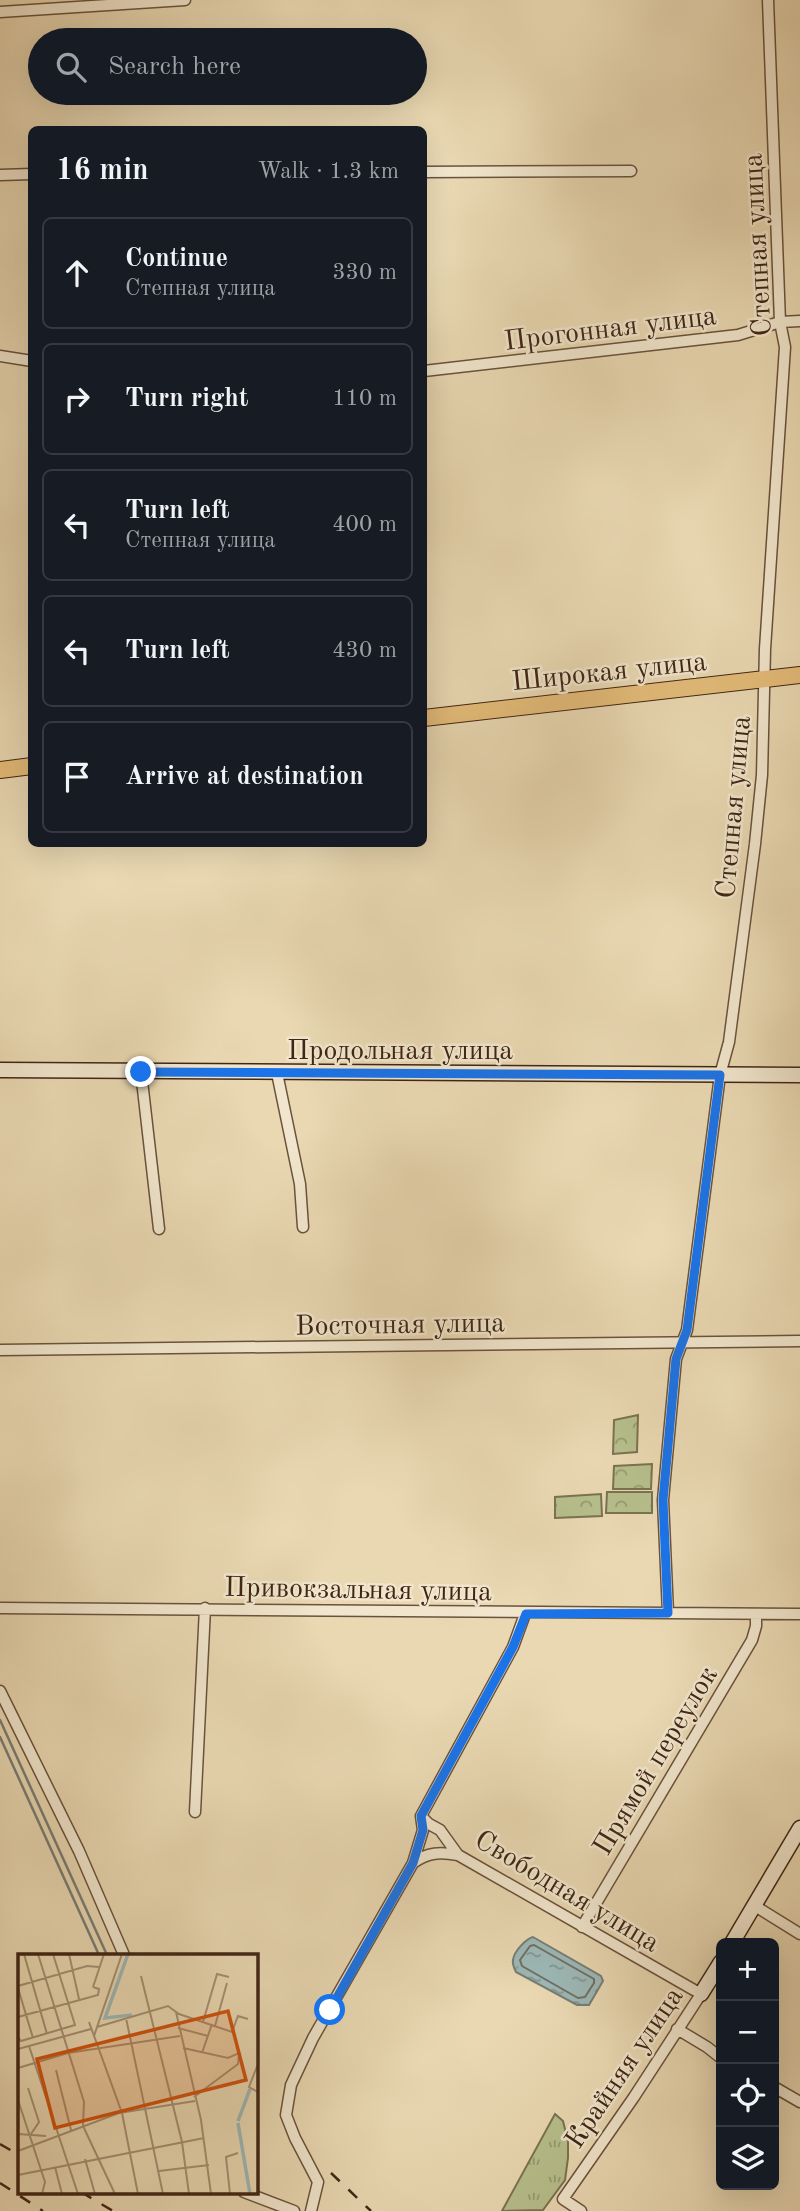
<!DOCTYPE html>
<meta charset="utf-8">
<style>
body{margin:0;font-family:"Old Standard TT",serif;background:#242831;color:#f1f3f6}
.controls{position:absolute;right:21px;bottom:21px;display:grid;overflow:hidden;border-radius:10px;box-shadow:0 7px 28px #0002}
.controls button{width:63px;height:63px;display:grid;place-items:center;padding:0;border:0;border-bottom:2px solid #363941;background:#171b24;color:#f1f3f6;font:35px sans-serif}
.stop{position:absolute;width:21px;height:21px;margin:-16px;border:5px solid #1a73e8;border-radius:50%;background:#fff}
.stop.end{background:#1a73e8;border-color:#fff;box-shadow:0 2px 7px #0008}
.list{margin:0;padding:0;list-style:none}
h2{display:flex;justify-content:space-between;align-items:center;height:91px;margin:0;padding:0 28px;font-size:30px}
h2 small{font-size:23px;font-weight:400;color:#9ea1a6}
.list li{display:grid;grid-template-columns:46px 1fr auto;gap:21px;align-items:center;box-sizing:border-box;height:112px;margin:0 14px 14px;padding:0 14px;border:2px solid #363941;border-radius:10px}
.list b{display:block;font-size:26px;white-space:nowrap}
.list p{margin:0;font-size:23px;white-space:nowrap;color:#9ea1a6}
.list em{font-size:23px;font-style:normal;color:#9ea1a6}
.icon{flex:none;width:38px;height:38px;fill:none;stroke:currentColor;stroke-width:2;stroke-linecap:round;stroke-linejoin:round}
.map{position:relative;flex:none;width:800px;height:2211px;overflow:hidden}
.search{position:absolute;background:#171b24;box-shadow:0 7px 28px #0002;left:28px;top:28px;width:399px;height:77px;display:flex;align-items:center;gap:18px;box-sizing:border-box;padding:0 24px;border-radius:38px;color:#9ea1a6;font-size:26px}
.panel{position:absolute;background:#171b24;box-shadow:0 7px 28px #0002;left:28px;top:126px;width:399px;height:721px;border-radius:10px}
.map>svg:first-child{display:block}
.grass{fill:url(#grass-tufts);stroke:#7a7250;stroke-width:2}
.park{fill:url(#park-crowns);stroke:#7a7250;stroke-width:2}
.water{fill:url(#water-ripples);stroke:#777d76;stroke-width:2}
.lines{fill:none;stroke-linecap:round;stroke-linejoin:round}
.shore{stroke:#6e6e66;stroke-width:2}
.stream{stroke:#777d76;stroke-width:2.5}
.street-casing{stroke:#6a523c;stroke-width:13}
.secondary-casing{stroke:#3f2515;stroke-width:17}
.primary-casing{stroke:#3f2515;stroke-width:18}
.street{stroke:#f1e6cd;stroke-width:10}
.secondary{stroke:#f1e6cd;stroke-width:14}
.primary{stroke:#e4bc79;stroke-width:16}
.rail{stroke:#3f2515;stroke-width:2.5;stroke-dasharray:12 12;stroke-linecap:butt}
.route{stroke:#1a73e8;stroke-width:9}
.labels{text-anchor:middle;stroke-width:5;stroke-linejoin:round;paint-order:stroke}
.street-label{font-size:28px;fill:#3f2515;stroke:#f1e6cd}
.inset-river{fill:none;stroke:#9cb8b6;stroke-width:3.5}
.inset-road{fill:none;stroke:#a59073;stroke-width:2}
.view{fill:#cf510d;fill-opacity:0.15;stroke:#cf510d;stroke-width:3.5}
.inset-edge{fill:none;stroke:#3f2515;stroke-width:3.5}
</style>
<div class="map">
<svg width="800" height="2211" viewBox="0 0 800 2211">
<defs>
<pattern id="grass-tufts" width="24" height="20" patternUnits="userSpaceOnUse" patternTransform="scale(1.75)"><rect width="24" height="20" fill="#b6bf8c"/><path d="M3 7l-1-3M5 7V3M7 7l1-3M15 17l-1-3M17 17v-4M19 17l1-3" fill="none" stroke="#959b71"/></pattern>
<pattern id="park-crowns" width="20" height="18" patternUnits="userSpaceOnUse" patternTransform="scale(1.75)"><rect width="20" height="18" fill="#b6bf8c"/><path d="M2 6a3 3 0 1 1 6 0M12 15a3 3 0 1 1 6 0" fill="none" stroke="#959b71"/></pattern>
<pattern id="water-ripples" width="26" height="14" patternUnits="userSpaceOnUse" patternTransform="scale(1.75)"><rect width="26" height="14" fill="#9cb8b6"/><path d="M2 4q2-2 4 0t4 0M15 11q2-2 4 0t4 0" fill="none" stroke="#819593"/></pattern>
</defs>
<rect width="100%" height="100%" fill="#e9d8b2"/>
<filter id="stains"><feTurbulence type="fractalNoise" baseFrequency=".00286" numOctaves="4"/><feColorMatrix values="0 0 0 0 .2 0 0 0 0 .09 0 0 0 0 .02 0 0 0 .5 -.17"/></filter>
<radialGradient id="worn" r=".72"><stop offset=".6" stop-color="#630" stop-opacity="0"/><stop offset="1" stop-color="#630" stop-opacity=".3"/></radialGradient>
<path class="grass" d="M555 2114 563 2121 568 2141V2158L565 2180 543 2210 502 2211Z"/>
<path class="park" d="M638 1415 637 1452 613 1454 614 1420Z
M652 1464 651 1489H613L614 1466Z
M607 1492H652V1513H606Z
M601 1494 602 1516 555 1518V1497Z"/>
<path class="water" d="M533 1937 601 1976 603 1981 589 2005H577L516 1972C514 1968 512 1964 513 1960 514 1951 526 1939 533 1937Z"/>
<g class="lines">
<path class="shore" d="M534 1945 594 1979V1983L585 1997 578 1998 522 1966 520 1960 530 1946Z"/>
<path class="stream" d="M0 1720 107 1955
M0 1737 99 1955"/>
<g class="street-casing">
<path id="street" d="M0 12 185 0
M424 172 631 171
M0 175 32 174
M0 356 32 361
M424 371 738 335 780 322 800 321
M141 1072 159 1229
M277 1073 300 1184 303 1227
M0 1350 800 1341
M0 1608 800 1614
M668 1613 663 1500 676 1359 687 1330 720 1075 729 1042 755 844 762 775 765 649 785 347 780 322 768 0
M0 1691 79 1851 124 1955
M195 1812 205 1608
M421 1816 429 1824 440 1830 458 1855 701 1994 634 2097 563 2199 581 2211
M413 1863C428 1852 440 1852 458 1855
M755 1906 800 1934
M582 1927 752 1640 756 1626V1614
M677 2029 707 2047 721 2058
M774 2087 800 2102
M244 2192 294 2211
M311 2211 318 2182 295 2138 286 2115 291 2085 313 2038 413 1863 423 1830 421 1816 513 1647 525 1614"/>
</g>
<g class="secondary-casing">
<path id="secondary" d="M0 1070 800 1075
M732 1943 800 1828
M701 1994 721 1962"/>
</g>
<g class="primary-casing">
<path id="primary" d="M424 718 800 675
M0 770 32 766"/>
</g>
<use href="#street" class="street"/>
<use href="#secondary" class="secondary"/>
<use href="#primary" class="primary"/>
<path class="rail" d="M0 2144 19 2155
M331 2173 371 2211
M0 2183 43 2211
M81 2192 113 2211"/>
</g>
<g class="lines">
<path class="route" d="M141 1072 720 1075 687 1330 676 1359 663 1500 668 1613 526 1614 513 1647 421 1816 423 1830 413 1863 330 2010"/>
</g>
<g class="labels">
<g class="street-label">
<text transform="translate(756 245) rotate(-93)" y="10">Степная улица</text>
<text transform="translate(610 327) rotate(-7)" y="10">Прогонная улица</text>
<text transform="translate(609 670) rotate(-6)" y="10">Широкая улица</text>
<text transform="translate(732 807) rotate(-85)" y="10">Степная улица</text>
<text x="400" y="1059">Продольная улица</text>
<text transform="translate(400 1323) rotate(-1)" y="10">Восточная улица</text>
<text transform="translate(358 1588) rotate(1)" y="10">Привокзальная улица</text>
<text transform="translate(654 1760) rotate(-59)" y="10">Прямой переулок</text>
<text transform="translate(568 1890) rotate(31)" y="10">Свободная улица</text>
<text transform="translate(623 2067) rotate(-56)" y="10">Крайняя улица</text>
</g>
</g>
<g transform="translate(18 1954)">
<rect width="240" height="240" fill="#e9d8b2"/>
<path class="inset-river" d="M110 0 87 64 114 61M220 167 232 135M220 169 232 240"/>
<path class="inset-road" d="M6 0 29 80M20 0 66 148 65 172 97 240M51 0 61 45M123 22 164 188 171 240M0 32 69 12 81 13M75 33 86 0M0 34 15 84M158 58 183 166 193 240M0 63 80 41 81 35 75 33M108 64 145 240M71 68 104 159 120 240M185 68 199 20 211 23M197 72 209 29M79 73 150 52 161 60 214 78 220 62 230 65M160 74 190 82M76 82 104 0M0 83 3 87 57 71 35 0M11 92 60 240M165 94 210 104 221 99 220 110 176 143M0 95 73 75M184 99 194 70M240 110 231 133 240 138M0 114 50 99 162 82M38 116 53 176M10 134 21 168 13 180M0 146 27 228 24 240M0 180 28 182M0 197 101 159 177 147M67 205 77 240M37 213 44 240M141 217 191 211M0 221 186 184M212 240 208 203 220 199"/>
<path class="view" d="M210 57 228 126 37 174 19 105Z"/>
<rect width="240" height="240" class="inset-edge"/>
</g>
<rect width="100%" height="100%" filter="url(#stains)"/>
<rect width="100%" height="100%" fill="url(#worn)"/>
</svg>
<div class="controls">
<button>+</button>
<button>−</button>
<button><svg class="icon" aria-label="locate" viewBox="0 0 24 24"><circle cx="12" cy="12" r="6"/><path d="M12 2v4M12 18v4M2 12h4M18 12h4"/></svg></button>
<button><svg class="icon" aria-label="layers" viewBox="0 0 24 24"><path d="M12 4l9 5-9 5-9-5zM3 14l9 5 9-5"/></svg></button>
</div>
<div class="stop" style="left:330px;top:2010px"></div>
<div class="stop end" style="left:141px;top:1072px"></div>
<div class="search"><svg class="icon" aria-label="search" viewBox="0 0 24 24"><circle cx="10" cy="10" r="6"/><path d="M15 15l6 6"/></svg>Search here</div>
<section class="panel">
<h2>16 min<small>Walk · 1.3 km</small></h2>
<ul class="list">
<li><svg class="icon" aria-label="ahead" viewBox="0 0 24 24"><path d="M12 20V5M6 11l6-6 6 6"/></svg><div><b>Continue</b><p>Степная улица</p></div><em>330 m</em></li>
<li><svg class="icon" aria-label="right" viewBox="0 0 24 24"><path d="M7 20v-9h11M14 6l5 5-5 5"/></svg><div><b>Turn right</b></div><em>110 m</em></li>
<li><svg class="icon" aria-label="left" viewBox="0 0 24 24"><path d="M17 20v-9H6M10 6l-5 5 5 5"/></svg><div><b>Turn left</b><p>Степная улица</p></div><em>400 m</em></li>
<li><svg class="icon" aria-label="left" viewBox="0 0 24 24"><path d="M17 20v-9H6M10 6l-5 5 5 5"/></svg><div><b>Turn left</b></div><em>430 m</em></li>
<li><svg class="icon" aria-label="arrive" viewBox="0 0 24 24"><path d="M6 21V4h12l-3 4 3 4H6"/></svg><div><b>Arrive at destination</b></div></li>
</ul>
</section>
</div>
